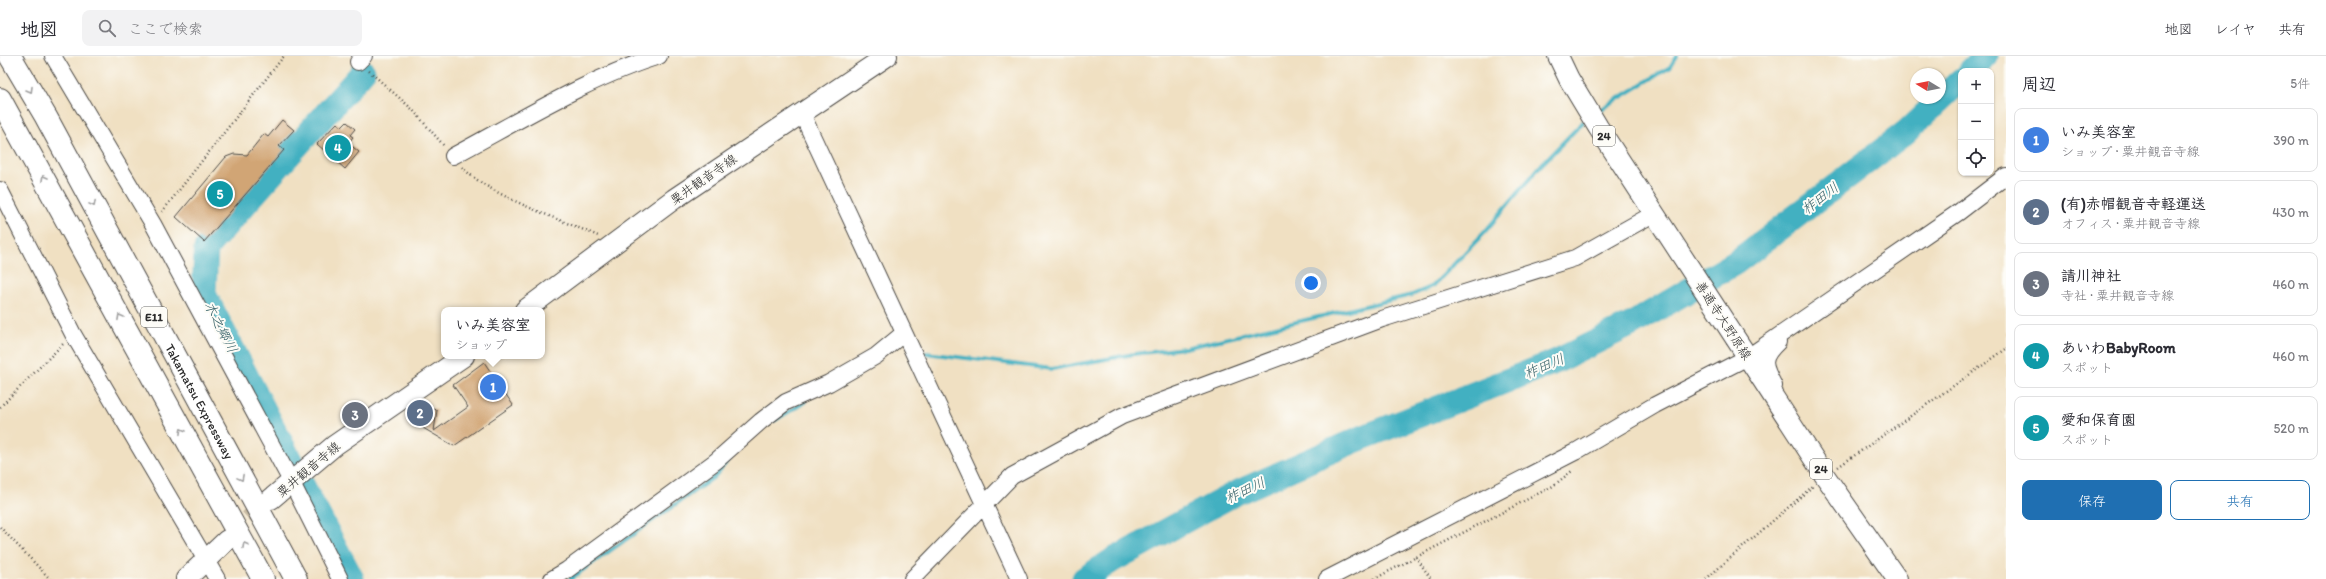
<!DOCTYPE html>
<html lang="ja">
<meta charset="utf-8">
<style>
body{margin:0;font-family:Itim,"Klee One",sans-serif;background:#f2f2f3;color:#2b2b33}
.controls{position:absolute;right:12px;top:12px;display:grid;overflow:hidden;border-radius:8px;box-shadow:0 1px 3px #0004}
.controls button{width:36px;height:36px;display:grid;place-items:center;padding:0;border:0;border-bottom:1px solid #e1e1e2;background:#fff;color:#2b2b33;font:20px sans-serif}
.compass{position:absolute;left:1910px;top:12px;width:36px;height:36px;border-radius:50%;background:#fff;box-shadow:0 1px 3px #0004;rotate:280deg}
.you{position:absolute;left:1311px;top:227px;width:14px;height:14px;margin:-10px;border:3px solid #fff;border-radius:50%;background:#1a73e8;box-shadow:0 0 0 6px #1a73e833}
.badge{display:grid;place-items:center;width:26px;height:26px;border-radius:50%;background:#1f6fb2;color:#fff;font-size:13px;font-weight:700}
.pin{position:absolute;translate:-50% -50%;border:2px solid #fff;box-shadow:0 1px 4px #0006}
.popup{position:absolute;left:441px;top:251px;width:104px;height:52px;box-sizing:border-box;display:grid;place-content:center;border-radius:8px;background:#fff;filter:drop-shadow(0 1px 3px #0005);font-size:13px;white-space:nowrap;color:#7c7c81}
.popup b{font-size:15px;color:#2b2b33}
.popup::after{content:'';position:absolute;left:50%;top:100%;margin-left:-8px;border:8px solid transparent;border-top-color:#fff}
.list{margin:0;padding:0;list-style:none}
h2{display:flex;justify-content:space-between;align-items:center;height:52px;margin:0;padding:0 16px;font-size:17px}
h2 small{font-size:13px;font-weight:400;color:#7c7c81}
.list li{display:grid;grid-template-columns:26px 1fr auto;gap:12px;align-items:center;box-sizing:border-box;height:64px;margin:0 8px 8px;padding:0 8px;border:1px solid #e1e1e2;border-radius:8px}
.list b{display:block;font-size:15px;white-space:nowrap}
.list p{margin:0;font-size:13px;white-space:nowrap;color:#7c7c81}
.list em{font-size:13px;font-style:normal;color:#7c7c81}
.actions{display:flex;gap:8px;padding:12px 16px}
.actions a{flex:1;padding:9px 0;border:1px solid #1f6fb2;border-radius:8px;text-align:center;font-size:14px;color:#1f6fb2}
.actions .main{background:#1f6fb2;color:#fff}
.icon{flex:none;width:22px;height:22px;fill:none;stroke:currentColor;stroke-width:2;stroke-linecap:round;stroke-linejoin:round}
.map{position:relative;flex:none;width:2006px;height:523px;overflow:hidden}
header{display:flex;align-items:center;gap:24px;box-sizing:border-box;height:56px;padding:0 20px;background:#fff;border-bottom:1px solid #e1e1e2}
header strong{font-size:19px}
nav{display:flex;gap:22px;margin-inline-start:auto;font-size:14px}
.search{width:280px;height:36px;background:#f2f2f3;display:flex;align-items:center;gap:10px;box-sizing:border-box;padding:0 14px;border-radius:8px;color:#7c7c81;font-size:15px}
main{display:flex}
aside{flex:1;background:#fff}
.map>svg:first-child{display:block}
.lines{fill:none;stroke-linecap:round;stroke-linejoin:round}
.stream{stroke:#43b0c1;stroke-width:4}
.river{stroke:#43b0c1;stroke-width:25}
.building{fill:#d1a574}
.major-tunnel{stroke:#c9bca4;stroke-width:20;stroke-dasharray:20 10;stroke-linecap:butt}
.minor-casing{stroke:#494642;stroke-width:18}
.major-casing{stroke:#494642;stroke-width:22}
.highway-casing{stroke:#494642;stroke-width:24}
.path{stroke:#494642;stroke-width:2.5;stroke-dasharray:1 3;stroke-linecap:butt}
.minor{stroke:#fff;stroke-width:16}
.major{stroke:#fff;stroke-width:20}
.highway{stroke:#fff;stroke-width:22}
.oneway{stroke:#a0a0a0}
.labels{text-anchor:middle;stroke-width:4;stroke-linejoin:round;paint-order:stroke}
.shield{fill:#fdfcf7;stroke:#6a6a68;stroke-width:1}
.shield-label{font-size:12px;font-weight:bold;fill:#2b2b2b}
.street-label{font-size:13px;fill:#2b2b2b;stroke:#fdfcf7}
.water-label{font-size:14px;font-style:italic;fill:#356067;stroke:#fdfcf7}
</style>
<header>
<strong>地図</strong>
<div class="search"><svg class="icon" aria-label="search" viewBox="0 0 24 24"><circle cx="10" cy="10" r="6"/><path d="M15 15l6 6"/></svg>ここで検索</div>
<nav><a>地図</a><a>レイヤ</a><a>共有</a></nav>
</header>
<main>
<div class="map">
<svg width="2006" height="523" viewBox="0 0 2006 523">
<rect width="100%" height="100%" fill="#fdfcf7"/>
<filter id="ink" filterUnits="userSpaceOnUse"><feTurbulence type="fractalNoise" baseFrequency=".025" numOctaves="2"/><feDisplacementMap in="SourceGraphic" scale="8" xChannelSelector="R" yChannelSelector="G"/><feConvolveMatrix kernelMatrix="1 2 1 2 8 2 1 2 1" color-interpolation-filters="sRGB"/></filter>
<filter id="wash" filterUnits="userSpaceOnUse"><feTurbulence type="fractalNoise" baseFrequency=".012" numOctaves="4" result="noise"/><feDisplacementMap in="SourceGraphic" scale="16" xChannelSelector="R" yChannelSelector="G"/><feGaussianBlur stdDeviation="0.9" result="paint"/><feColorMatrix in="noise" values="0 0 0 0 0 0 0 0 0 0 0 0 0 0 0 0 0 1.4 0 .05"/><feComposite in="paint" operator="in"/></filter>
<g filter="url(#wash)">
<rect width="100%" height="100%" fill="#f0e0c2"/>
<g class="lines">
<path class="stream" d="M1600 54 1670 11 1677 0
M926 297 1052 313 1134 298 1185 292 1412 239 1433 230 1483 178 1542 108 1583 66
M775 364 805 346
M570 523 714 421 730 402"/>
<path class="river" d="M1970 15 1986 0
M291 406 204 238 206 192 363 16
M303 430 352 523
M1084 523 1113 504 1234 438 1354 385 1557 305 1632 268 1735 207 1906 76 1961 24"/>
</g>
<g id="blocks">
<path class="building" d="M282 64 294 74 279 90 284 94 204 186 176 161 226 101 234 98 247 99 264 78 268 81Z
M347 66 355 73 350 79 353 81 348 87 359 96 345 113 317 88 337 67 342 71Z
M484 306 513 349 454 390 423 372 427 352 437 354 434 375 468 351 453 329Z"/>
</g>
</g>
<g filter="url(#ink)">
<use href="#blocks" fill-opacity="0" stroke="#494642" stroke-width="1"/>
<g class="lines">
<path class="major-tunnel" d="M227 484 271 443"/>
<g class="minor-casing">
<path id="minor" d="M53 0 153 168 291 425 340 523
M358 6 364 0
M802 58 1019 523
M453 100C517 66 590 21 659 0
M0 134 73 278 217 523
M1774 330C1763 309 1760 303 1778 286
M552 523 567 514 716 405 761 365 786 346 829 327 876 300 904 277
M912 523 1012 420 1122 360 1382 263 1575 202 1655 157
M1327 523 1575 396 1655 349 1748 301 1959 156 2006 120"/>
</g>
<g class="major-casing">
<path id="major" d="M1558 0 1569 23 1598 71 1825 420 1897 523
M525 254 674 143 887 0
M271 443 335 389 464 300
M186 523 227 484"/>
</g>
<g class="highway-casing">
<g id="highway">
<path id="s1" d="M10 0 46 61 296 523"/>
<path d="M0 43 263 523"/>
</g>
</g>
<path class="path" d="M369 15 412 53 445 91
M462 111C489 140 560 163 598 180
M162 156 284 0
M0 351 63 288
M1838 411 2006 293
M0 471 50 523
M1416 501 1431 523
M1374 523 1553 430 1572 415
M1706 523 1813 430"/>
<use href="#minor" class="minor"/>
<use href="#major" class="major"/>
<use href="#highway" class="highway"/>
</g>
<defs><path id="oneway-chevron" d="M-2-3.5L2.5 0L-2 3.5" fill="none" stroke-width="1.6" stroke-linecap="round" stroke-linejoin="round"/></defs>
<g class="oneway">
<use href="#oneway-chevron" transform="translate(30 34) rotate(60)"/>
<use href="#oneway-chevron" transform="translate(44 122) rotate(-119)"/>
<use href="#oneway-chevron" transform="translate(93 148) rotate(62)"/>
<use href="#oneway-chevron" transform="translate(120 261) rotate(-119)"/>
<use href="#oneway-chevron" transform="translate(182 375) rotate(-119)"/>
<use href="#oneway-chevron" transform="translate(241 422) rotate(62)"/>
<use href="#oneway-chevron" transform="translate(245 489) rotate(-119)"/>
</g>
</g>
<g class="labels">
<g class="shield">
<rect x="1593" y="70" width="22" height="20" rx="3"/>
<rect x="141" y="251" width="26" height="20" rx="3"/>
<rect x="1810" y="403" width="22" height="20" rx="3"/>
</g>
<g class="shield-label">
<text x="1604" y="84">24</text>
<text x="154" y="265">E11</text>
<text x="1821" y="417">24</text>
</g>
<g class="street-label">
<text transform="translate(703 123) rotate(-35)" y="5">粟井観音寺線</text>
<text transform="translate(1724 264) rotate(57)" y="5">善通寺大野原線</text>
<text dy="5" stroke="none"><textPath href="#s1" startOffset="394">Takamatsu Expressway</textPath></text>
<text transform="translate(308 413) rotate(-40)" y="5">粟井観音寺線</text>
</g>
<g class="water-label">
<text transform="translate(1820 142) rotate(-37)" y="5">柞田川</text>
<text transform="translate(221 271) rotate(63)" y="5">木之郷川</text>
<text transform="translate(1544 310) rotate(-23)" y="5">柞田川</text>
<text transform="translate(1245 434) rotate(-25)" y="5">柞田川</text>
</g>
</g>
</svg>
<div class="controls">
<button>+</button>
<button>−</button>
<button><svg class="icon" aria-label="locate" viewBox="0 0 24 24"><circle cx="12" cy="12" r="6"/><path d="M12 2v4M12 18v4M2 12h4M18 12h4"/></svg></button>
</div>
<svg class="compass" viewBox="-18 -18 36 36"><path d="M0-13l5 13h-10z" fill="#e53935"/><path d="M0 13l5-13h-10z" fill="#7c7c81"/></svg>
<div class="you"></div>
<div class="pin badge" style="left:493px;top:331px;background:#3f7fe0">1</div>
<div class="popup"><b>いみ美容室</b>ショップ</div>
<div class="pin badge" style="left:420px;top:357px;background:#5c6f8a">2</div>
<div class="pin badge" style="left:355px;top:359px;background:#6b7280">3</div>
<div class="pin badge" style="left:338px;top:92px;background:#0f9aa8">4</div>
<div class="pin badge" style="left:220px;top:138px;background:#0f9aa8">5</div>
</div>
<aside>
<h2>周辺<small>5件</small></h2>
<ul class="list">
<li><span class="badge" style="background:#3f7fe0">1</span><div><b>いみ美容室</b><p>ショップ · 粟井観音寺線</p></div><em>390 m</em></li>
<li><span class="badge" style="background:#5c6f8a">2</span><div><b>(有)赤帽観音寺軽運送</b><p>オフィス · 粟井観音寺線</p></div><em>430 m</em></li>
<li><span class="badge" style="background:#6b7280">3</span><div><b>請川神社</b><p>寺社 · 粟井観音寺線</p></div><em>460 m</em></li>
<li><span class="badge" style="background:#0f9aa8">4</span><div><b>あいわBabyRoom</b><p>スポット</p></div><em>460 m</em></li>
<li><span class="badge" style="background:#0f9aa8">5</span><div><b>愛和保育園</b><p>スポット</p></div><em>520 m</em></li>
</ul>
<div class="actions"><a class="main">保存</a><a>共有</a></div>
</aside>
</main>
